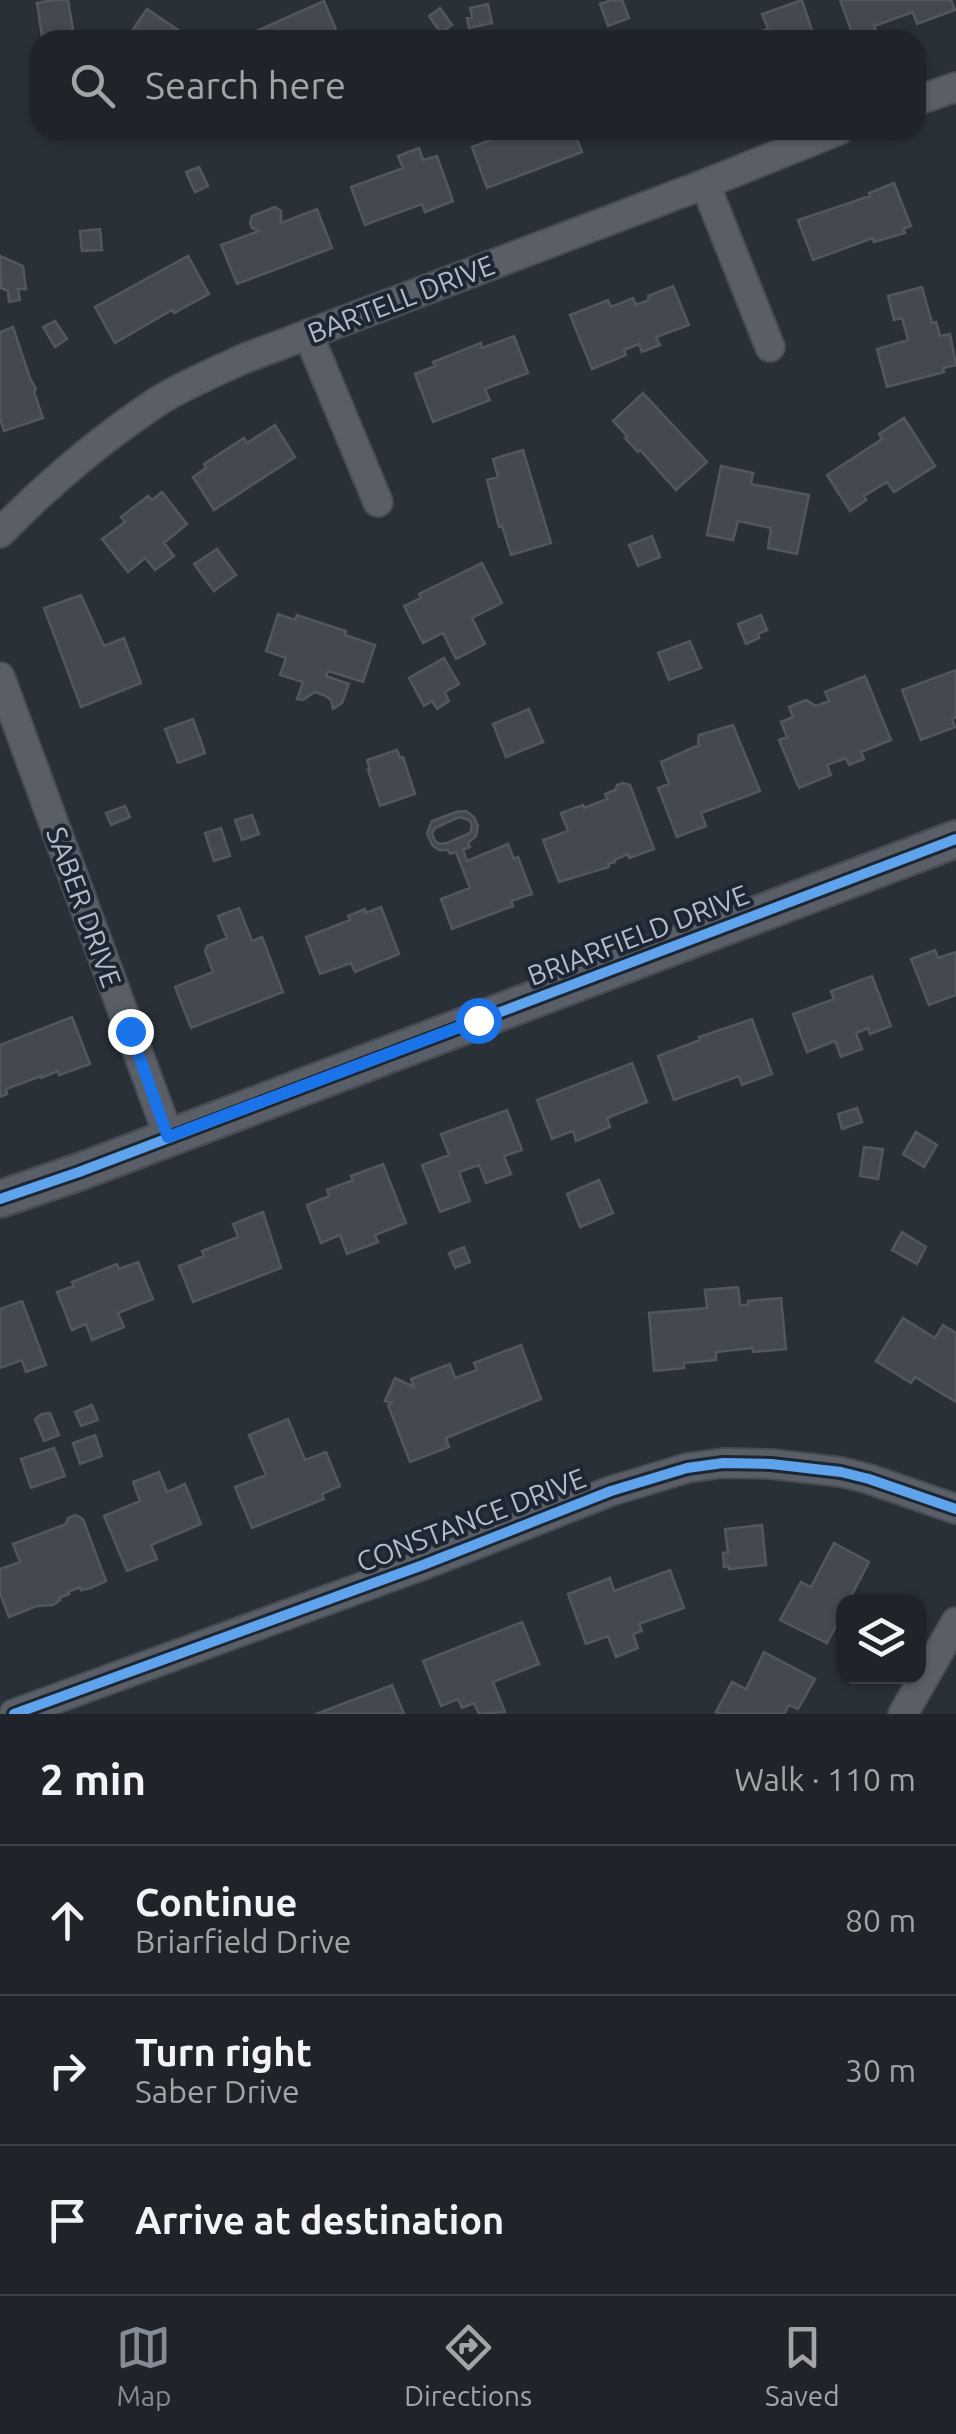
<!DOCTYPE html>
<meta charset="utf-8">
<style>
body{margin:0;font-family:Ubuntu,sans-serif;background:#2d3036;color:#f1f3f6}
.controls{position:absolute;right:30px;bottom:30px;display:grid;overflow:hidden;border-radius:20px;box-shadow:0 2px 8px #0004}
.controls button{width:90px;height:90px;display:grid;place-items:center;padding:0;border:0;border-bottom:2px solid #3d4147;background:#20242a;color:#f1f3f6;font:50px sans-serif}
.stop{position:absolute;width:30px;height:30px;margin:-22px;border:8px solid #1a73e8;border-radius:50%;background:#fff}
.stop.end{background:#1a73e8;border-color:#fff;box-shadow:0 2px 10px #0008}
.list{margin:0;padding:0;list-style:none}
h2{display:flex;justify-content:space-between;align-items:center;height:130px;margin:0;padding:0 40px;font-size:42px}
h2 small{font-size:32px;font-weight:400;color:#a2a4a8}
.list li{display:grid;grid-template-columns:65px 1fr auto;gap:30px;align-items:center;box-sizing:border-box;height:150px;padding:0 40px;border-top:2px solid #3d4147}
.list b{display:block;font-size:38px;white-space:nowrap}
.list p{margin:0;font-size:32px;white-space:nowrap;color:#a2a4a8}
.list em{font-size:32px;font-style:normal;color:#a2a4a8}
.icon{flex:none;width:55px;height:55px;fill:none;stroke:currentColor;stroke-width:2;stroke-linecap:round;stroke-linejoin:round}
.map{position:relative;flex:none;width:956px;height:1714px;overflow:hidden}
.search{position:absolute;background:#20242a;box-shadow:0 2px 8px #0004;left:30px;right:30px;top:30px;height:110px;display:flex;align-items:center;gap:25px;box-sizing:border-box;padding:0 35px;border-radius:30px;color:#a2a4a8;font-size:38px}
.sheet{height:580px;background:#20242a}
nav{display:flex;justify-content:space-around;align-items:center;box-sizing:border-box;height:140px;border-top:2px solid #3d4147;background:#20242a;font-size:28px;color:#a2a4a8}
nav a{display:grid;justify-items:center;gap:5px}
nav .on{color:#848b96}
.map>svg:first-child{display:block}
.building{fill:#444950;stroke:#52575f;stroke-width:2.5;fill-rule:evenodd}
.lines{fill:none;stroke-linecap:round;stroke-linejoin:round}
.minor-casing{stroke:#484c53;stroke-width:32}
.tertiary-casing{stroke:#484c53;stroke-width:40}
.minor{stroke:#5a5e66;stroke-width:28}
.tertiary{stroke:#5a5e66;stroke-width:35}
.cycleway-casing{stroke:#1d2633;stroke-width:16}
.cycleway{stroke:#60a3ed;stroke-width:10}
.route{stroke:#1a73e8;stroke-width:12}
.labels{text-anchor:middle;stroke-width:8;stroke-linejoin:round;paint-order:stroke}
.street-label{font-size:28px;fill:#b4bcc9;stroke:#1d2633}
</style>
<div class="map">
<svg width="956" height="1714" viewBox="0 0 956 1714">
<rect width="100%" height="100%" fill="#2a3038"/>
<path class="building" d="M53 0H68L73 30 42 36 37 3Z
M611 0H622L629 18 608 26 600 4Z
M802 0 815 40H737L768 29 762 14Z
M840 0H951L955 10 917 24 913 12 874 26 876 30 854 38Z
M324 1 339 37 331 40H236Z
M488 4 492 23 469 28 467 18 472 17 470 8Z
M440 8 452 25 441 33 429 16Z
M147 9 193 40H129L127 38Z
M511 130H573L582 152 487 188 472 147 512 132Z
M419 148 423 160 437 156 453 201 425 212 422 204 365 225 351 187 403 168 398 156Z
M199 167 208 186 195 192 186 172Z
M894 183 911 226 903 229 905 233 874 242 873 238 813 260 798 220 870 196 869 193Z
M275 207 281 211V223L317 209 332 248 237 284 221 245 259 231 252 228 250 223 252 216Z
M100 229 102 250 82 251 80 231Z
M0 256 23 266 26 289H18L20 300 9 302 8 291 1 288Z
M188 256 209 294 174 313 172 310 115 343 95 307Z
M673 286 689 325 656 337 660 345 642 352 639 344 624 350 626 355 592 369 570 315 608 300 611 307 633 298 636 305 649 300 648 296Z
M922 287 932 323 936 322 940 336 950 334 956 365 943 368 944 372 887 387 877 349 908 340 902 318 894 320 888 296Z
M55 321 67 339 55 347 43 327Z
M13 327 30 378 36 389 34 392 43 418 4 431 0 418V332Z
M514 336 528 373 485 389 490 400 433 422 415 374 435 366 433 362 481 343 482 348Z
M643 393 707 462 676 490 640 450 638 452 625 438 627 436 613 421Z
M904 418 935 466 894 492 887 482 864 496 866 500 850 511 827 475 882 439 879 434Z
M275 425 295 457 214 510 193 477 206 468 204 464 244 438 247 443Z
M523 450 551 543 511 555 502 526 499 527 487 480 498 477 493 459Z
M721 466 753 473 751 484 809 495 797 554 768 548 771 528 738 521 733 540 707 535Z
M162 492 187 524 164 543 174 556 155 570 145 558 128 572 102 539 125 522 121 517 148 496 152 500Z
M652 536 660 557 638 566 629 545Z
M217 549 236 575 214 591 194 564Z
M482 563 502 603 472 618 485 644 456 659 443 633 423 643 404 606 421 598 419 594Z
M81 595 104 646 124 638 141 683 81 707 44 608Z
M278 614 295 620 297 615 346 631 345 635 375 645 363 682 328 671 326 676 349 684 342 703 333 709 331 700 326 696 315 692 303 700 297 699 303 682 280 675 286 658 266 651Z
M761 615 767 630 758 634 759 638 746 644 738 624Z
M690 641 701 668 669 680 658 653Z
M444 658 459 684 445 692 449 701 437 709 432 701 424 706 409 678Z
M956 670V717L952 719 955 727 921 740 902 690Z
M865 676 891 740 861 752 864 759 849 765 846 758 827 765 831 775 799 788 779 740 787 737 781 722 793 717 789 707 806 700 816 706 829 701 825 692Z
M529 709 543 742 506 757 493 724Z
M193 719 205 753 178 763 165 729Z
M733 725 760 791 701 813 706 826 677 837 658 788 669 784 661 762 699 745 698 741 699 735Z
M397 750 400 758 403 757 415 794 380 806 368 770H370L367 760Z
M623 783 630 785 654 849 629 858 628 854 614 860 615 862 608 864 609 867 559 882 543 840 568 831 561 813 583 805 584 808 607 799 605 794 615 790 617 785Z
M125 806 130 817 111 825 106 813Z
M466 811 474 817 478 826 476 836 468 843 470 847 463 850 467 861 508 844 514 859 518 857 532 894 511 901 513 906 452 929 441 899 470 888 456 852 450 854 448 850H439L432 845 427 833 432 821 456 812ZM459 817 469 820 472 826 470 833 447 843 440 844 435 841 432 834 435 828Z
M252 815 259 834 242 840 235 820Z
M221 828 230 856 214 861 205 833Z
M381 907 399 954 355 972 351 963 320 974 306 937 350 920 348 916 365 909 366 913Z
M239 908 252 941 262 937 283 992 191 1028 175 987 213 972 205 951 207 946 227 938 218 916Z
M935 950 938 958 956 952V995L929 1005 911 959Z
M872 976 891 1026 870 1034 868 1028 856 1033 862 1049 841 1057 835 1041 807 1052 793 1014 834 999 831 991Z
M72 1017 90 1064 59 1075 58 1071 41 1078V1076L6 1089 7 1094 0 1097V1045Z
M752 1019 772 1074 742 1085 739 1076 674 1100 658 1056 700 1040 699 1037Z
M632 1063 647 1102 607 1118 610 1127 576 1141 573 1131 552 1139 537 1100Z
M857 1108 862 1122 842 1129 838 1114Z
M507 1110 522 1150 504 1156 511 1174 486 1183 479 1165 459 1172 470 1201 440 1212 422 1165 449 1155 441 1134Z
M916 1132 937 1145 924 1167 903 1154Z
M864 1147 883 1149 878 1179 860 1176Z
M383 1164 406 1223 375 1235 378 1242 347 1254 340 1235 321 1243 307 1205 329 1196 327 1190 353 1180 351 1176Z
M599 1180 613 1213 580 1227 567 1194Z
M263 1212 281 1268 193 1302 179 1266 204 1256 202 1251 238 1237 233 1224Z
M902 1232 926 1247 917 1264 892 1250Z
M464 1247 470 1262 455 1268 449 1253Z
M138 1262 153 1299 118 1313 124 1327 92 1340 86 1324 72 1330 57 1292 74 1286 72 1282 117 1264 119 1269Z
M738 1287 740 1305H748V1301L781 1298 786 1349 753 1352V1348L716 1352V1360L684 1363V1368L654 1371 649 1313 707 1308 705 1290Z
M22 1301 46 1365 26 1372 22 1360 0 1368V1309Z
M903 1318 935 1338 943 1325 956 1333V1402L915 1377 911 1383 876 1361Z
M521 1345 541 1399 446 1438 449 1447 410 1462 388 1405 392 1403 385 1401 395 1378 414 1387 411 1379 450 1364 455 1378 477 1370 474 1363Z
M92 1405 98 1420 81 1426 75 1412Z
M50 1413 59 1435 44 1441 35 1419 42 1414Z
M288 1419 305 1460 326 1452 340 1486 322 1494 324 1499 252 1528 235 1487 266 1475 249 1435Z
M95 1435 102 1456 80 1464 73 1443Z
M54 1448 65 1476 31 1488 21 1459Z
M159 1472 167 1492 185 1484 201 1524 151 1545 157 1559 127 1571 104 1516 140 1501 133 1482Z
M76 1515 83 1519 106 1581 91 1588 81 1590 80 1587 68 1592 69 1594 59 1598 60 1600 53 1605 37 1606 9 1617 0 1593V1569L20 1562 13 1544 66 1524 68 1518Z
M762 1525 766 1565 729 1569V1566L724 1567 723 1553 728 1552 725 1529Z
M834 1543 869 1562 848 1602H844V1611L827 1643 780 1620 801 1582 811 1587Z
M670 1570 684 1608 639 1624 642 1631 633 1634 638 1648 616 1657 608 1636 586 1644 568 1594 610 1578 614 1591Z
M522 1622 539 1664 493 1682 505 1712 479 1714 474 1703 462 1708 458 1699 441 1706 423 1661Z
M764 1652 815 1679 798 1709 789 1705 784 1714H720L716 1712 732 1682 746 1689Z
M392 1685 404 1714H316Z"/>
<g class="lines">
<g class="minor-casing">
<path id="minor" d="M916 101 956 87
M705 184 770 347
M308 334 378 502
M0 533C48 484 102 438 160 400 186 384 215 372 243 359L705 184 839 130
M0 677 169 1137
M14 1714 423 1565 611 1491 687 1468 723 1463 771 1464 841 1472 869 1479 956 1509
M903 1714 956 1622"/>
</g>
<g class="tertiary-casing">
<path id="tertiary" d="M0 1199 79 1172 956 839"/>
</g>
<use href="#minor" class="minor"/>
<use href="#tertiary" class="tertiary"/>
<g class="cycleway-casing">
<path id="cycleway" d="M0 1199 79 1172 956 839
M14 1714 423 1565 611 1491 687 1468 723 1463 771 1464 841 1472 869 1479 956 1509"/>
</g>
<use href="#cycleway" class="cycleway"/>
</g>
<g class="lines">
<path class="route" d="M130 1031 168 1137 478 1020"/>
</g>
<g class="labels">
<g class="street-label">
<text transform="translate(401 299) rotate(-21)" y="10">BARTELL DRIVE</text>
<text transform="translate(84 907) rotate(70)" y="10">SABER DRIVE</text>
<text transform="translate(638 935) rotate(-21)" y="10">BRIARFIELD DRIVE</text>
<text transform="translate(471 1520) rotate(-21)" y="10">CONSTANCE DRIVE</text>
</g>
</g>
</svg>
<div class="controls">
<button><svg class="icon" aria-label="layers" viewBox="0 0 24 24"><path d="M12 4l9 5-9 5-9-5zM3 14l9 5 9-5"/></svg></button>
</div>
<div class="stop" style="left:478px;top:1020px"></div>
<div class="stop end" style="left:130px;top:1031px"></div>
<div class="search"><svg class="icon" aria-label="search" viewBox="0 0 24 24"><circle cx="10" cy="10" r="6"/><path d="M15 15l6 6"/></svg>Search here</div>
</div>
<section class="sheet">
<h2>2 min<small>Walk · 110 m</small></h2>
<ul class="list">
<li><svg class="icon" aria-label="ahead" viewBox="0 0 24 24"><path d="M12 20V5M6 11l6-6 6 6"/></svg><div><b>Continue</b><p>Briarfield Drive</p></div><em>80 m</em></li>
<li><svg class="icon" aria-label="right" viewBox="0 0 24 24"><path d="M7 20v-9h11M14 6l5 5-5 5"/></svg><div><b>Turn right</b><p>Saber Drive</p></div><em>30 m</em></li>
<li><svg class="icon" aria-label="arrive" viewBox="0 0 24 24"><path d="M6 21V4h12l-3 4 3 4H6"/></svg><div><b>Arrive at destination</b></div></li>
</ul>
</section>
<nav>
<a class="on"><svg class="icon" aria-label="map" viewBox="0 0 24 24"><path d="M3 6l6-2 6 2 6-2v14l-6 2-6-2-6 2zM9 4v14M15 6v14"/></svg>Map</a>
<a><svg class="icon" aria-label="directions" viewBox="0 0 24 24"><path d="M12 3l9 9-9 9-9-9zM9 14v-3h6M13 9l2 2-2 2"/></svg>Directions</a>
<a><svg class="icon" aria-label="saved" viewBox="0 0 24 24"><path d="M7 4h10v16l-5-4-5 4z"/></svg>Saved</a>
</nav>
